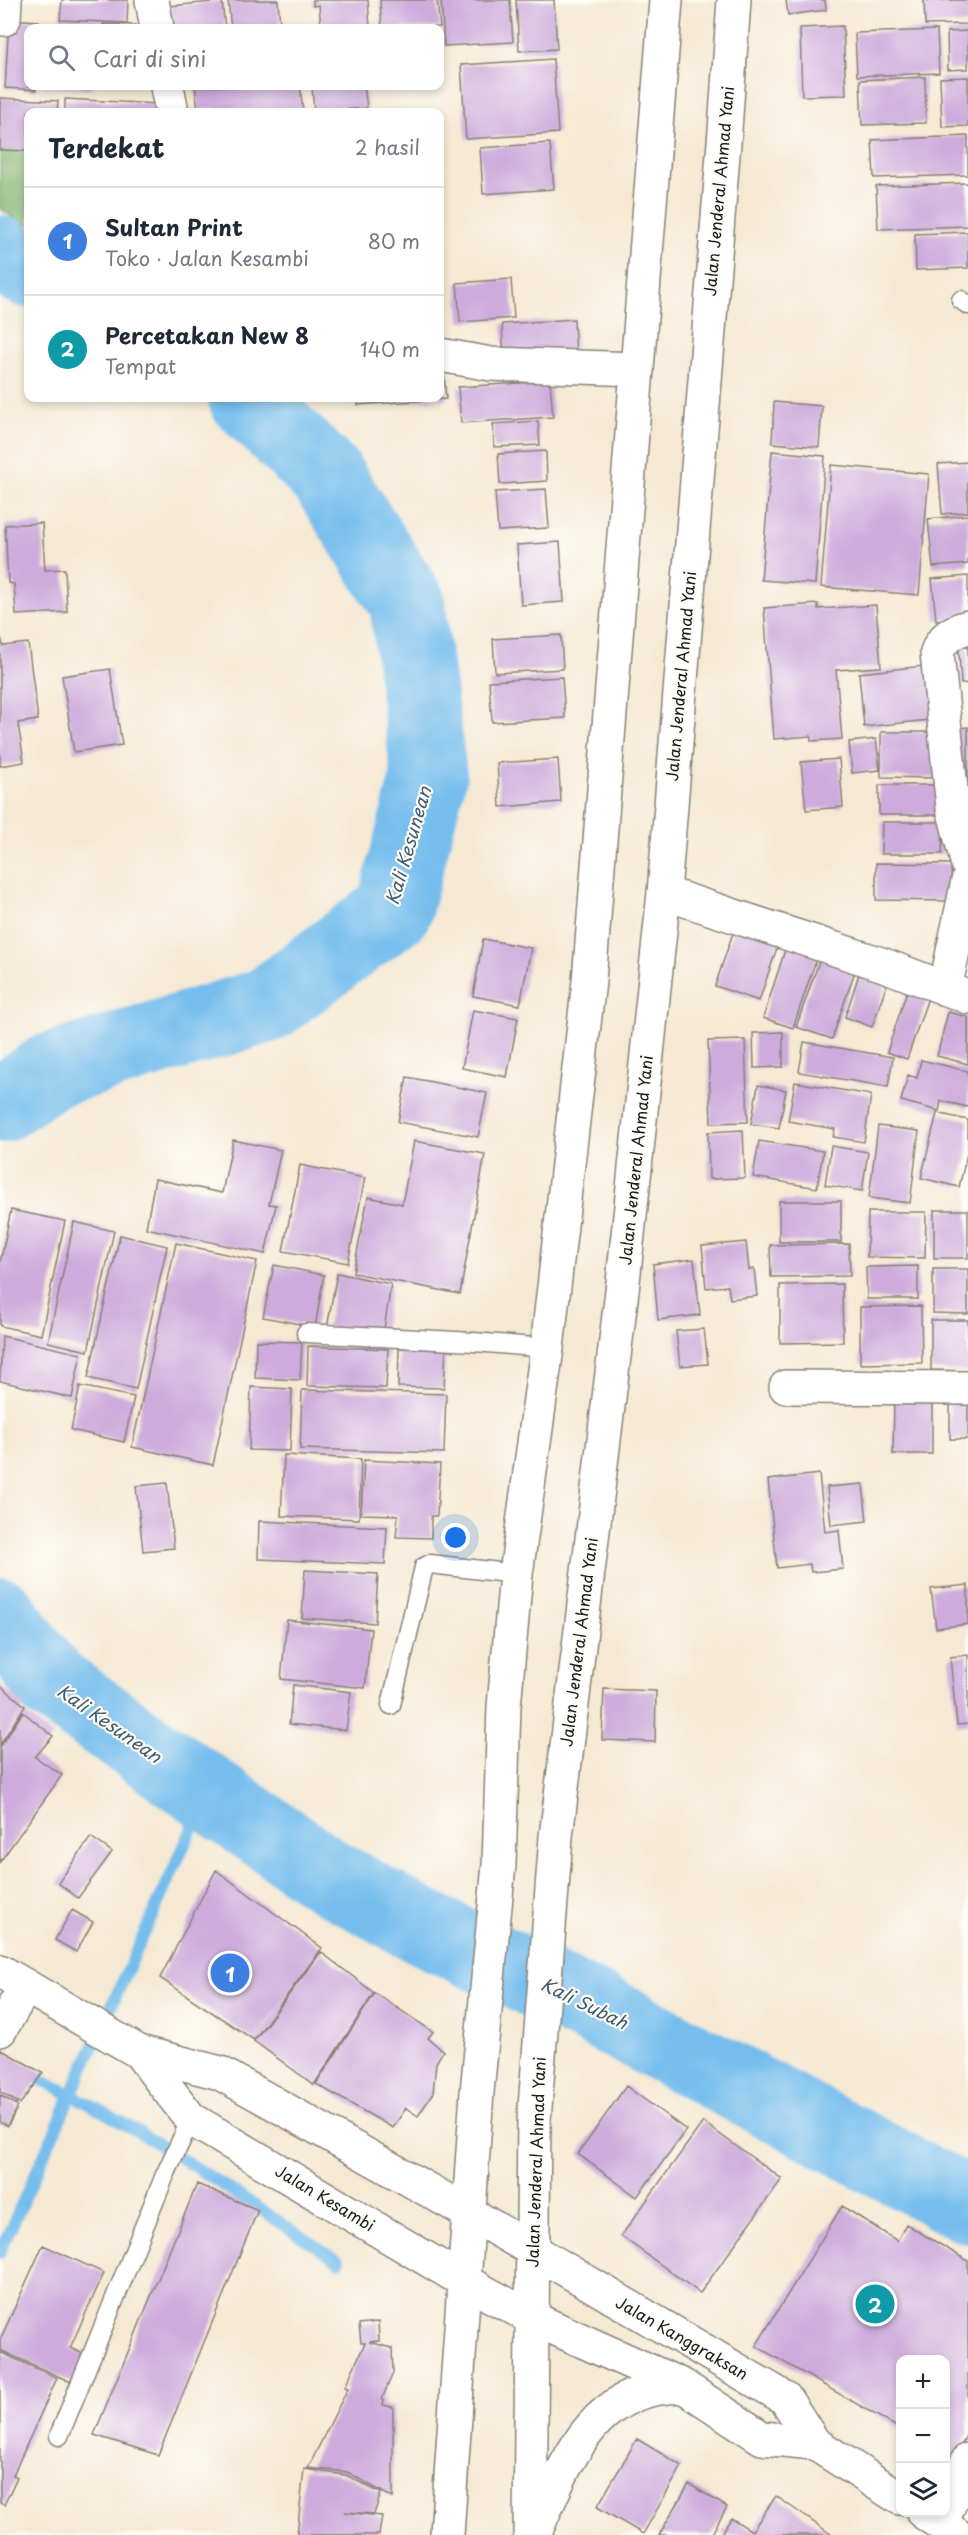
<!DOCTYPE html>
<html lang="id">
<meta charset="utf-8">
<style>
body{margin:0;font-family:"Playpen Sans",sans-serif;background:#f2f2f3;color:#1f2937}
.controls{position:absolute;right:18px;bottom:18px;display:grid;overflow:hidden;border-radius:12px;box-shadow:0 3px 9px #0003}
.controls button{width:54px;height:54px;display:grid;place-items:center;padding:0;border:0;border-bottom:2px solid #e0e1e3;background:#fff;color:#1f2937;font:30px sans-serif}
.you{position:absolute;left:456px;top:1538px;width:21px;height:21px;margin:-15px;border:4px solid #fff;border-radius:50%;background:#1a73e8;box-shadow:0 0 0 9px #1a73e833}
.badge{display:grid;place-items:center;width:39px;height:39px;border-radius:50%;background:#7c3aed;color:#fff;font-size:20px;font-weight:700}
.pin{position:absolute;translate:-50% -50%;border:3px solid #fff;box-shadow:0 2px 6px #0006}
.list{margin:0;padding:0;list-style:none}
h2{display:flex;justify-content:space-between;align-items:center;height:78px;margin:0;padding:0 24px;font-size:26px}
h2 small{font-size:20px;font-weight:400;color:#747a83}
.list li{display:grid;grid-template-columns:39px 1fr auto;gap:18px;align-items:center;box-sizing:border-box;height:108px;padding:0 24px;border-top:2px solid #e0e1e3}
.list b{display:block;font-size:22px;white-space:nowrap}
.list p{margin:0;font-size:20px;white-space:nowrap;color:#747a83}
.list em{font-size:20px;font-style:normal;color:#747a83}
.icon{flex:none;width:33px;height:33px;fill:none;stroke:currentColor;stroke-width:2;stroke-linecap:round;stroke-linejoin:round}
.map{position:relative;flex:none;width:968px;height:2535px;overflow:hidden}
.search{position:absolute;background:#fff;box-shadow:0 3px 9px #0003;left:24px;top:24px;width:420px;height:66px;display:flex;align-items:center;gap:15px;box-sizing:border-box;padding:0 21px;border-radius:12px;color:#747a83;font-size:22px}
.panel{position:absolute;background:#fff;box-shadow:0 3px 9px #0003;left:24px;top:108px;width:420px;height:294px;border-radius:12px}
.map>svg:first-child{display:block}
.forest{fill:#84b670;stroke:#506946;stroke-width:1.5}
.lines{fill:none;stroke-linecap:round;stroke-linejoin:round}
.stream{stroke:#74bded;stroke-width:12}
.river{stroke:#74bded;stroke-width:76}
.building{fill:#ceabdc}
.lane-casing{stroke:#888278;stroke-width:21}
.street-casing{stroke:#888278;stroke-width:36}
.primary-casing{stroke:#888278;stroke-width:36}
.highway-casing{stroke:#888278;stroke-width:36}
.lane{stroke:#fff;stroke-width:18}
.street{stroke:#fff;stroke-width:33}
.primary{stroke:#fff;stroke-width:33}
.highway{stroke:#fff;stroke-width:33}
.labels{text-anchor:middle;stroke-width:4.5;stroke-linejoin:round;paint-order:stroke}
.street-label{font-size:16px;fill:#1c1c1c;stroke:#fdfcf7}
.water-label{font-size:18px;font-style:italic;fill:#3f5c70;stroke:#fdfcf7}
</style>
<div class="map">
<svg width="968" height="2535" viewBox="0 0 968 2535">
<rect width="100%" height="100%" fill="#fdfcf7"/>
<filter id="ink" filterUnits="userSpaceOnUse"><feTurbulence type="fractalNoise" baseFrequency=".0167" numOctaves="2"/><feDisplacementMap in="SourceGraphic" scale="12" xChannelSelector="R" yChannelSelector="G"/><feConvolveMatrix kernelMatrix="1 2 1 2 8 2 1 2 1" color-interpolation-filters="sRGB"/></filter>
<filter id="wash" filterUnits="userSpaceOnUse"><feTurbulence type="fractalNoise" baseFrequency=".008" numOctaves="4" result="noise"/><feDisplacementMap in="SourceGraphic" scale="24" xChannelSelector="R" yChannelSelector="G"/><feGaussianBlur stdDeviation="1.35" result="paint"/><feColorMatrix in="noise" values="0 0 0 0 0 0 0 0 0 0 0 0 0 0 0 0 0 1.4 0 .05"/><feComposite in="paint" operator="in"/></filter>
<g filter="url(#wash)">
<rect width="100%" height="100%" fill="#f5e9d3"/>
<path class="forest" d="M0 125 28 139V227L0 208Z"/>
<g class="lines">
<path class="stream" d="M40 2079C145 2129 241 2198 339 2261
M0 2252 208 1793"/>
<path class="river" d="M0 253 28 270
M0 1105 50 1071 267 1005 394 910 429 775 407 602 327 477 246 398
M0 1615 52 1684 327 1875 411 1921 597 2010 968 2205"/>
</g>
<g id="blocks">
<path class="building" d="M62 0H128L127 23 60 20Z
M228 0H278L280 25 231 28Z
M313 0H368L370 28H321L319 5 313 6Z
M380 0H437L440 27 382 28Z
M441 0H510L513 42 444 46Z
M516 0H554L557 49 519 51Z
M786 0H825L826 10 788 15Z
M924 0H968V24L925 25Z
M222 1 225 28H161L159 7Z
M9 19 39 21V28H28V86H36V90L5 88Z
M103 24 136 25V28H103Z
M843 26 846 95 802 96 800 28Z
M937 30 939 73 857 76 855 33Z
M968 31V69L948 70 947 32Z
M553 59 558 133 466 139 461 65Z
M925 77 926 123 862 125 860 80Z
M968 77V126L942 127 940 78Z
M43 86H91L90 90 43 87Z
M195 86H300L303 111 215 112V108L198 110Z
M312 86H364L367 108 314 112Z
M0 98 58 101 57 112H28V151L0 150Z
M65 99 158 104V112H65Z
M968 136V175L874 178 872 140Z
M550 143 554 189 483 194 480 148Z
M968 183V226L878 229 876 186Z
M968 232V268L916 270 915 234Z
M511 279 514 318 460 322 457 283Z
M574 319 576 356 504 361 502 324Z
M440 359H443L446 399 358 405V398H440Z
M550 381 553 417 461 423 458 387Z
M774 402 822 406 819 447 772 443Z
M538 421 540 445 494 447 493 424Z
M546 451 547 481 500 484 498 454Z
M772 451 825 456 815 584 761 580Z
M968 462V512L942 514 938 464Z
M831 465 929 474 919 595 821 587Z
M546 489 549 528 498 531 495 492Z
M968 515V564L933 567 928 519Z
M42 523 45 570 65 569 67 612 16 615 14 584 8 583 5 525Z
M560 542 564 602 521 605 517 545Z
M968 576V617L936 620 932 579Z
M818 604V609L876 605 881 667 836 670 842 739 811 741V736L774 739 764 608Z
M968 632V683L961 684 958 633Z
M0 634 3 646 28 643 38 720 18 723 24 762 0 766Z
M561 635 563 669 495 673 493 639Z
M933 665 938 719 864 727 859 673Z
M110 669 122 745 74 752 62 676Z
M562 677 565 718 492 722 489 681Z
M968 727V792L957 793 953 729Z
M881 732H937V778L881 777Z
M876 739 880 770 852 773 849 742Z
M558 759 561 802 500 807 497 763Z
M839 759 843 807 806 810 801 762Z
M879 785H939V815H879Z
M882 822H943L942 854H881Z
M876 863 951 864 952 901 876 900Z
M736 924 780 939 759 1001 715 986Z
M483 939 531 948 520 1005 473 996Z
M787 944 818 954 793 1028 763 1018Z
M822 953 857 965 832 1039 796 1027Z
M862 965 890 975 872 1027 845 1017Z
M910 982 931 989 907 1059 887 1052Z
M473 1010 518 1018 507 1077 462 1068Z
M948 1012 968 1017V1064L937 1056Z
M783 1032V1067L754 1068 753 1033Z
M745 1040 748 1122 711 1123 708 1041Z
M804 1042 893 1057 888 1087 799 1072Z
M921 1060 968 1071V1107L941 1101 939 1111 901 1101 908 1075 917 1078Z
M407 1077 487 1093 478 1137 398 1122Z
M795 1082 871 1095 864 1142 833 1137 835 1129 788 1121Z
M758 1085 786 1090 779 1128 751 1124Z
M937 1113 968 1120V1150L959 1187 921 1178Z
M878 1126 919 1131 910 1203 869 1198Z
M743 1130 745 1178 709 1179 708 1132Z
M233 1140 281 1150 269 1204 276 1205 265 1254 146 1228 155 1179 222 1193Z
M414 1141 485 1154 460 1294 353 1273 368 1197 402 1204Z
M759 1141 823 1151 817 1188 753 1177Z
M831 1146 868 1152 862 1191 825 1185Z
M300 1165 365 1178 348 1263 283 1251Z
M779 1201H841V1242H779Z
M11 1210 65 1221 41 1335 0 1326V1263Z
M934 1210H968V1258H934Z
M868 1212H926L925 1258 867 1257Z
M74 1222 114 1231 88 1351 48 1342Z
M120 1235 167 1246 136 1389 88 1378Z
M746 1242 749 1270 754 1269 757 1296 730 1299 728 1286 706 1288 702 1246Z
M176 1243 257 1261 213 1465 132 1447Z
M849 1244 850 1276 771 1277 770 1245Z
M694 1259 700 1315 658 1320 653 1264Z
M274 1265 324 1275 315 1327 263 1317Z
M918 1266V1299H867L866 1267Z
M933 1269H968V1314L933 1313Z
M337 1273 391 1284 384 1329 327 1328Z
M842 1284 843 1342 780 1343V1285Z
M921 1306 922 1363 860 1364V1307Z
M931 1320H968V1371L931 1370Z
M704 1329 708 1364 680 1366 676 1331Z
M2 1336 81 1354 72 1398 0 1381Z
M256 1341 302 1342 300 1380 255 1378Z
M308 1346 388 1349 386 1388 307 1386Z
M399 1348 446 1349 444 1388 398 1387Z
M80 1386 134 1397 124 1442 71 1430Z
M251 1387 292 1389 290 1451 249 1450Z
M302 1390 446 1394 444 1453 300 1449Z
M950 1397 968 1398V1439H950Z
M894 1399H932V1454H893Z
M284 1455 361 1459 359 1519 281 1516Z
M364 1460 440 1464 437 1516H431V1538L396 1537 398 1515 361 1514Z
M819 1474 825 1532 839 1530 843 1569 811 1572 810 1564 777 1568 768 1480Z
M167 1483 174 1548 143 1551 136 1486Z
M863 1484 867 1521 831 1525 827 1487Z
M259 1521 387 1527 385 1564 258 1559Z
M305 1570 378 1574 375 1623 302 1618Z
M968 1585V1624L936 1628 931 1589Z
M287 1620 371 1629 365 1688 281 1679Z
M968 1655V1724L957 1725 950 1657Z
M0 1685 25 1706 0 1745Z
M293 1685 351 1692 346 1730 289 1724Z
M604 1689 656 1691 655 1742 602 1740Z
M23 1712 53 1736 35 1757 62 1775 0 1862V1747Z
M91 1837 112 1852 78 1898 58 1883Z
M216 1870 322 1948 254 2040 160 1978Z
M72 1910 93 1922 76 1952 55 1940Z
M321 1952 374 1993 314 2085 254 2041Z
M375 1993 433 2032 428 2038 443 2051 436 2063 433 2093 418 2116 406 2108 393 2128 316 2084Z
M0 2049 43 2073 20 2104 0 2092Z
M626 2086 686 2130 637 2197 578 2154Z
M0 2095 18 2106 8 2126 0 2122Z
M703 2122 782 2179 700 2293 621 2236Z
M197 2184 258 2210 158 2455 94 2435Z
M842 2206 897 2241 906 2224 968 2261V2431L955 2460 946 2455V2360H900V2429L756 2346Z
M43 2245 104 2273 70 2348 86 2355 73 2383 0 2350V2340Z
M378 2322 379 2341 369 2342 392 2348 393 2373 382 2399 384 2400 383 2405 393 2407V2498L347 2472 308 2468 348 2388 345 2387 365 2343H361L359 2324Z
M0 2352 57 2378 13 2475 17 2477 4 2505 0 2503Z
M637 2439 682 2466 643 2534 597 2507Z
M304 2469 346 2475 381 2493 374 2514 345 2512 382 2516 379 2535H297Z
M689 2484 727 2507 711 2535H659Z
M776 2496 832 2535H721L731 2518 752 2531Z"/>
</g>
</g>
<g filter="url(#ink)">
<use href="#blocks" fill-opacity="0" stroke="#888278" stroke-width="1.5"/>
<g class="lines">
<g class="lane-casing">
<path id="lane" d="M961 300 968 305
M306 1333 474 1342 547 1348
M391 1705 424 1567 430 1564 516 1574
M59 2436 165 2175 191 2119"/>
</g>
<g class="street-casing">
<path id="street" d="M152 0 157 28
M4 19 5 0
M167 86 172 112
M440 355 491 364 637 369
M968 627C953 631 941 638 937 653L953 808 968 865
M664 893 884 965 968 997
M945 989 968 881
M786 1387 968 1388
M0 2030 26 1986
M941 2524 968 2460"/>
</g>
<g class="primary-casing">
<path id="primary" d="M0 1971 139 2052 220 2073 469 2213
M139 2052 191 2119 464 2281"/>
</g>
<g class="highway-casing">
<path id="highway" d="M469 2213 785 2398 814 2443 900 2498
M464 2281 532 2318 683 2386 762 2438 814 2443
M923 2512 957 2535
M535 2532C561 2476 583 2406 650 2390 661 2387 672 2387 683 2386
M447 2535 477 2092 499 1865 504 1706 516 1574 547 1348 589 981 666 0
M530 2535 534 2120 556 1837 623 1282 664 893 725 130 734 0"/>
</g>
<use href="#lane" class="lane"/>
<use href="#street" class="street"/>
<use href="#primary" class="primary"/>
<use href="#highway" class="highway"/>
</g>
</g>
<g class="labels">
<g class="street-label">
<text transform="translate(719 191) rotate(-85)" y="6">Jalan Jenderal Ahmad Yani</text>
<text transform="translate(681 676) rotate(-85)" y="6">Jalan Jenderal Ahmad Yani</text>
<text transform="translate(636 1160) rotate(-84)" y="6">Jalan Jenderal Ahmad Yani</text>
<text transform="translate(579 1642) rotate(-83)" y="6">Jalan Jenderal Ahmad Yani</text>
<text transform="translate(536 2162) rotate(-88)" y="6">Jalan Jenderal Ahmad Yani</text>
<text transform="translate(325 2198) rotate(31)" y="6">Jalan Kesambi</text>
<text transform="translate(682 2338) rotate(30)" y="6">Jalan Kanggraksan</text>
</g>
<g class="water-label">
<text transform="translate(409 846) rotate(-74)" y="6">Kali Kesunean</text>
<text transform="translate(109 1724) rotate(35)" y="6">Kali Kesunean</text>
<text transform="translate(584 2004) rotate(26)" y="6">Kali Subah</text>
</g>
</g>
</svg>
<div class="controls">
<button>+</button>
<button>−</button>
<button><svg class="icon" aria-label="layers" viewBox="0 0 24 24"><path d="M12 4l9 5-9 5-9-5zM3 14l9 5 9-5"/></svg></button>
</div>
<div class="you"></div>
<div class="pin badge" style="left:230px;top:1973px;background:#3f7fe0">1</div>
<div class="pin badge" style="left:875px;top:2304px;background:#0f9aa8">2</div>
<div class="search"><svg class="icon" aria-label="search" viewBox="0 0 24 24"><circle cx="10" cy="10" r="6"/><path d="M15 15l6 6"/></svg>Cari di sini</div>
<section class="panel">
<h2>Terdekat<small>2 hasil</small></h2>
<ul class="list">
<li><span class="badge" style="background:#3f7fe0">1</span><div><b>Sultan Print</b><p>Toko · Jalan Kesambi</p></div><em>80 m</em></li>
<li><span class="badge" style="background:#0f9aa8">2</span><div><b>Percetakan New 8</b><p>Tempat</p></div><em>140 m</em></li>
</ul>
</section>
</div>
